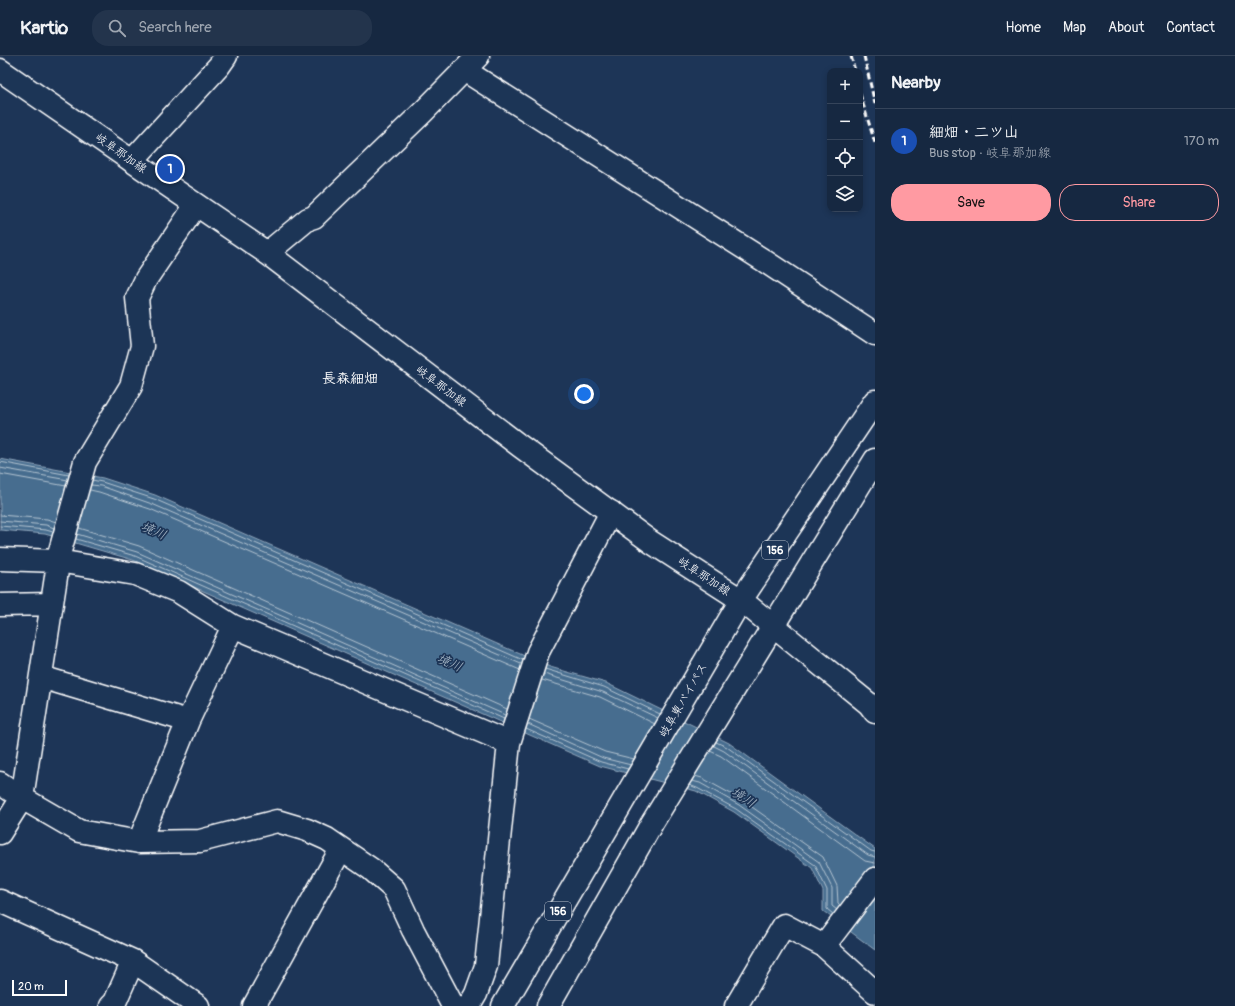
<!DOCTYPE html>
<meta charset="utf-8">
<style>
body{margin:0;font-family:Pangolin,"Klee One",sans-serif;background:#23344c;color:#f1f3f6}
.controls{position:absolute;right:12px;top:12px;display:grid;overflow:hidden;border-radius:8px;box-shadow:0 2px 6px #0003}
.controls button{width:36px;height:36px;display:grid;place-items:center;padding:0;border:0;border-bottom:1px solid #35445a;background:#162841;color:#f1f3f6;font:20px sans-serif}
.scale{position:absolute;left:12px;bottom:10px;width:55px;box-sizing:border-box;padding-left:4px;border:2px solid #fff;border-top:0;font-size:11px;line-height:14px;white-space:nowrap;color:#fff;-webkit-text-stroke:3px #1d3557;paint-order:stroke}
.you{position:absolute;left:584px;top:338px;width:14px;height:14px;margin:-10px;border:3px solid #fff;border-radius:50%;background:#1a73e8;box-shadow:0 0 0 6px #1a73e833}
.badge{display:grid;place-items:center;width:26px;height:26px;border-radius:50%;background:#ff9aa2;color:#fff;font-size:13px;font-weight:700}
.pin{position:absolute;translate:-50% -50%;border:2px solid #fff;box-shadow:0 1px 4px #0006}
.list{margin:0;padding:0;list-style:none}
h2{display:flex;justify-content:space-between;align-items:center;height:52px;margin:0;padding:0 16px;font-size:17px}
h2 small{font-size:13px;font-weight:400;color:#9ea6b1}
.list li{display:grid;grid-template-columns:26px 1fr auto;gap:12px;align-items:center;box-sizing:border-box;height:64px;padding:0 16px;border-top:1px solid #35445a}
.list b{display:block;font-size:15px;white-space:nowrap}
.list p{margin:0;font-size:13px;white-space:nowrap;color:#9ea6b1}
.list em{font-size:13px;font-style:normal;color:#9ea6b1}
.actions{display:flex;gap:8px;padding:12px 16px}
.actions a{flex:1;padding:9px 0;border:1px solid #ff9aa2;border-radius:16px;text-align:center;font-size:14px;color:#ff9aa2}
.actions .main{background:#ff9aa2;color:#111}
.icon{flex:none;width:22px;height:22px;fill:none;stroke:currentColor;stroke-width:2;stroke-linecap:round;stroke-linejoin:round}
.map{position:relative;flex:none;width:875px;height:950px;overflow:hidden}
header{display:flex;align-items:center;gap:24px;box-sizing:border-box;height:56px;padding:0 20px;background:#162841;border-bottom:1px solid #35445a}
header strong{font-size:19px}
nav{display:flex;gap:22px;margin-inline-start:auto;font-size:14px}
.search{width:280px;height:36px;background:#23344c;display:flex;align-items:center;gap:10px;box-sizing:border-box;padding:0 14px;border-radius:16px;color:#9ea6b1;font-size:15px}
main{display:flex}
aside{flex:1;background:#162841}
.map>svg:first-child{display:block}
.water{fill:#476d8f;stroke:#91a7bc}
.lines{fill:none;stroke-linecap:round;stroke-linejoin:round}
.shore{stroke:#b5c5d2;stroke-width:1}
.minor-casing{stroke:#fff;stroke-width:25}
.major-casing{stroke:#fff;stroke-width:25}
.highway-casing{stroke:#fff;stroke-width:25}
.minor{stroke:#1d3557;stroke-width:22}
.major{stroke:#1d3557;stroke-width:22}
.highway{stroke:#1d3557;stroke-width:22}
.rail{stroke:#fff;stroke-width:3;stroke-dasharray:6 3;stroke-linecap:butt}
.labels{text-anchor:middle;stroke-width:3.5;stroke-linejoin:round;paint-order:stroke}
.shield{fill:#1d3557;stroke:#bbc2cd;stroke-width:1}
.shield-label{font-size:11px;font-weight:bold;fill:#fff}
.street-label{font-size:12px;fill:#fff;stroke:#1d3557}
.water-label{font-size:13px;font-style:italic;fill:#b5c5d2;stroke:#1d3557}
.quarter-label{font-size:14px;font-weight:bold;fill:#fff;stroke:#1d3557}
</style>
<header>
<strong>Kartio</strong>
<div class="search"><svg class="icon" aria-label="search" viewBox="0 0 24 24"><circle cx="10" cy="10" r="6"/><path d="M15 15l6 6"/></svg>Search here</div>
<nav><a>Home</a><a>Map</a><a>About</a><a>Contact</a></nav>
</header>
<main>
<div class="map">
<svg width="875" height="950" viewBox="0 0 875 950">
<rect width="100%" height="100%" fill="#1d3557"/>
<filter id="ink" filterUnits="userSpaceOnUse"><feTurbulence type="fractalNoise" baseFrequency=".025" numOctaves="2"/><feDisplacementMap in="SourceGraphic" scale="8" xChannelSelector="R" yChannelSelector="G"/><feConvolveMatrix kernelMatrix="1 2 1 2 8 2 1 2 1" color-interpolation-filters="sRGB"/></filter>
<g filter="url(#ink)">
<path class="water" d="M0 403 103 422 155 439 550 611 606 627 729 687 875 793V894L823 855V835L812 812 734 756 696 735 600 710 133 504 45 478 0 474Z"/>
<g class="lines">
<path class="shore" d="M0 406 69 419
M0 412 68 424
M0 418 66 430
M92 424 102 426 154 443 523 604
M91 429 101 430 152 448 521 608
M90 434 99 436 150 453 520 614
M0 459 47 463 56 466
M0 465 46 469 54 472
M0 470 46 474 53 476
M79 472 139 490 507 653
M77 478 137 496 505 659
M76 483 135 500 504 663
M545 613 604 631 660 658
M544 618 603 636 658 662
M542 624 600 641 655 668
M529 663 605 696 634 703
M528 668 603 702 631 709
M526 673 601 706 628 713
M716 686 727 691 871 795 875 796
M714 690 724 695 868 799 875 801
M710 695 721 700 865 805 875 807
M695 720 702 722 742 744 823 801 837 830 838 847 840 849
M692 725 700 727 739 749 819 806 832 832V850L837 854
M689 729 697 732 736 753 815 809 827 834V853L833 858"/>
<g class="minor-casing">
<path id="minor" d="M464 14 763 204 875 278
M132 105 219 10 226 0
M267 197 308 163 314 161 423 56 478 0
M0 503 58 505 135 518 179 536 233 570 509 687
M0 549 52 548
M41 621 188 665
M0 727 22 742 79 775 139 786 200 785 277 765 307 774 327 783 371 813 394 833 413 874 453 950
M0 777 22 742 60 495 85 406 131 330 142 290 137 242 146 223 196 149
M139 786 188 665 233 570
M0 845 133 905 198 950
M824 890 875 823
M111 950 115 946 133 905
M254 950 341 793
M469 950 476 938 486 910 509 687 538 596 611 456
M736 950 784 869 824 890 875 936"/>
</g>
<g class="major-casing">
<path id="major" d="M0 14 132 105 267 197 520 390 651 486 741 544 869 648 875 656"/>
</g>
<g class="highway-casing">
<path id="highway" d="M503 950 741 544 875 345
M548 950 652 767 875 404"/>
</g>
<use href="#minor" class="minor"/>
<use href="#major" class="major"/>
<use href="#highway" class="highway"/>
<path class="rail" d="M851 0 855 15
M864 0 875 48
M860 38 875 87"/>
</g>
</g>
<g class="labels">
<g class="shield">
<rect x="762" y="485" width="26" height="18" rx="3"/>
<rect x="545" y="846" width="26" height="18" rx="3"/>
</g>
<g class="shield-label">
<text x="775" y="498">156</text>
<text x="558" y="859">156</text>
</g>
<g class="street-label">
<text transform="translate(121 97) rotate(35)" y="4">岐阜那加線</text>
<text transform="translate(441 330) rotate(37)" y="4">岐阜那加線</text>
<text transform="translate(704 520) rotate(33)" y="4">岐阜那加線</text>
<text transform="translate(683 644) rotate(-60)" y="4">岐阜東バイパス</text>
</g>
<g class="water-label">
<text transform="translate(154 474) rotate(24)" y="5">境川</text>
<text transform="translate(450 606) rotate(24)" y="5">境川</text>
<text transform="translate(744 741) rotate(32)" y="5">境川</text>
</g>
<g class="quarter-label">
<text x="350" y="327">長森細畑</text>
</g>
</g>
</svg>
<div class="controls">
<button>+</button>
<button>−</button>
<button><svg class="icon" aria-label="locate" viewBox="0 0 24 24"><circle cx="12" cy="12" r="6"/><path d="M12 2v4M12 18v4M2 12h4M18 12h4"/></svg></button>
<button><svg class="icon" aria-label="layers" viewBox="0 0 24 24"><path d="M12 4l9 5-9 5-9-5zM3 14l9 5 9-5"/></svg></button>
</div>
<div class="scale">20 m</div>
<div class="you"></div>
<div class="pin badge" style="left:170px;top:113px;background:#1a4fb4">1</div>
</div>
<aside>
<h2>Nearby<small></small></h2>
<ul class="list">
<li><span class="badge" style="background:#1a4fb4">1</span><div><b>細畑・二ツ山</b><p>Bus stop · 岐阜那加線</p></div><em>170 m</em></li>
</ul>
<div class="actions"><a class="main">Save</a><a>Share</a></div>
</aside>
</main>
